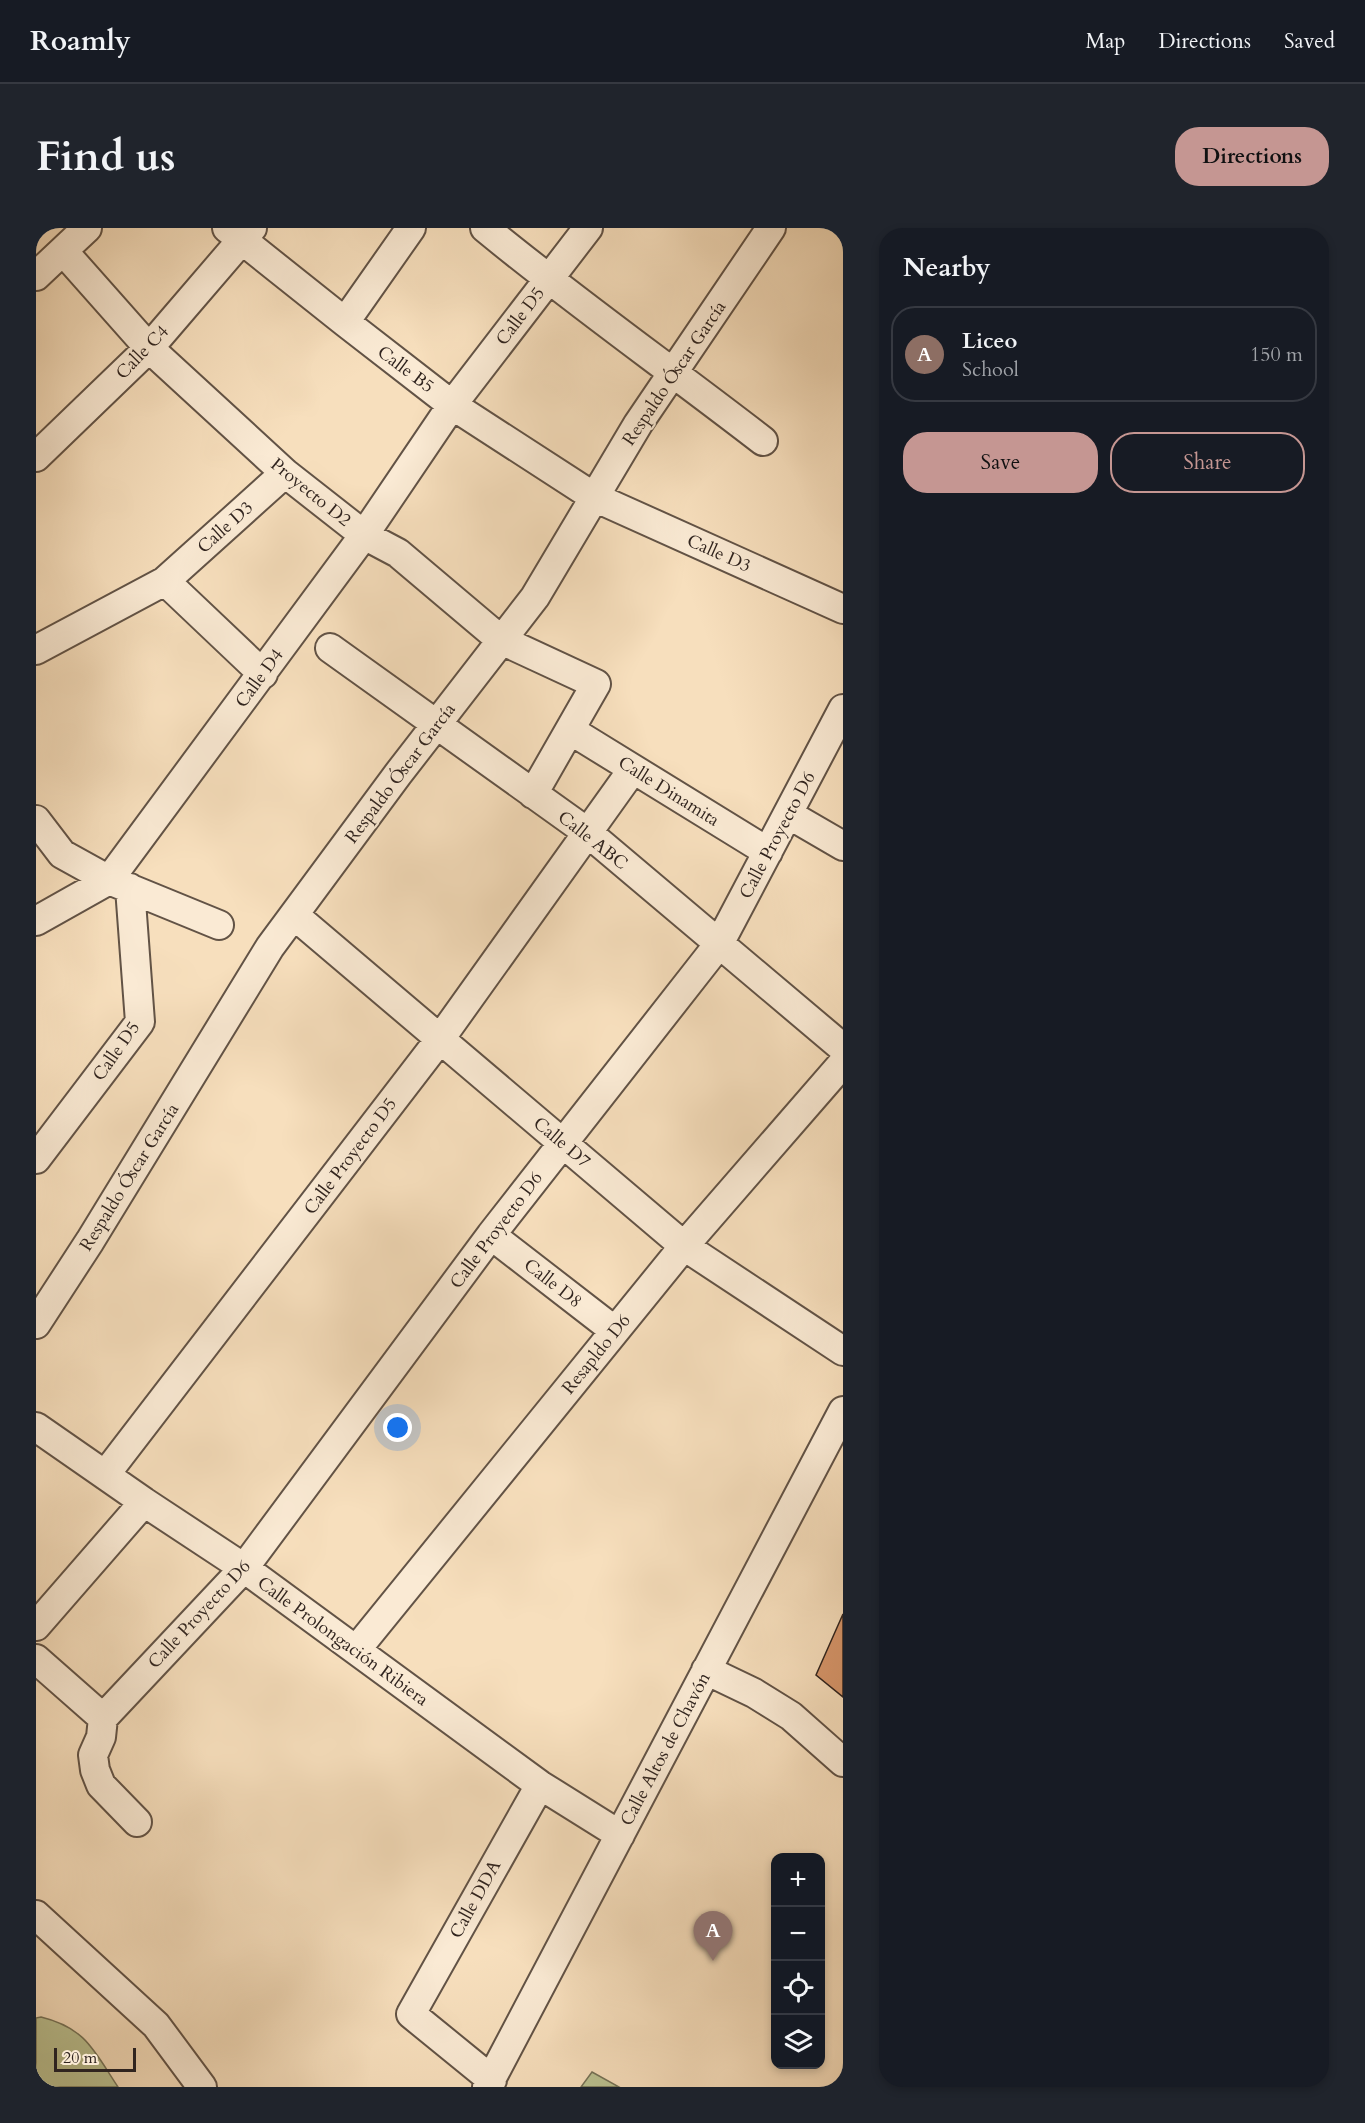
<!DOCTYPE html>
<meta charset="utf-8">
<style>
body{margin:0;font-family:Cardo,serif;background:#20242c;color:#f1f3f6}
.controls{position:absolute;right:18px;bottom:18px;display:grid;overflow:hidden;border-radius:12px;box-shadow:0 3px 9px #0003}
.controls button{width:54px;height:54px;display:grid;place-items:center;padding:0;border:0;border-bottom:2px solid #363941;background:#171b24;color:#f1f3f6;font:30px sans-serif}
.scale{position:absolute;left:18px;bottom:15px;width:82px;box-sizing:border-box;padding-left:6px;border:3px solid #30241f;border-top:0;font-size:16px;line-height:21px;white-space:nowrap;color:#30241f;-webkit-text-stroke:4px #faead4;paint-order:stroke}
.you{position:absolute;left:362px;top:1200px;width:21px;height:21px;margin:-15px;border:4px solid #fff;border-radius:50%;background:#1a73e8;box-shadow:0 0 0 9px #1a73e833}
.badge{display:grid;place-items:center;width:39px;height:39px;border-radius:50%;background:#c59692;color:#fff;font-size:20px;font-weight:700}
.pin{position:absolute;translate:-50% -50px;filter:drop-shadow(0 2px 3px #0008)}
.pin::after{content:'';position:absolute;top:32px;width:21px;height:18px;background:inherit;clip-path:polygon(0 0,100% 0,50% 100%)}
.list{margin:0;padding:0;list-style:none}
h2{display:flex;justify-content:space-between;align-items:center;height:78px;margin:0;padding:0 24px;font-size:26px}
h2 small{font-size:20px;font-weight:400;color:#9ea1a6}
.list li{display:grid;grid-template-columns:39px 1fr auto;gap:18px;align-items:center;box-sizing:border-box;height:96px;margin:0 12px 12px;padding:0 12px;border:2px solid #363941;border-radius:24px}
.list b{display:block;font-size:22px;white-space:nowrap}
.list p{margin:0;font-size:20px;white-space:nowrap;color:#9ea1a6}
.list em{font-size:20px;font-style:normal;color:#9ea1a6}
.actions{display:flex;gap:12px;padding:18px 24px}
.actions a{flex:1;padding:14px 0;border:2px solid #c59692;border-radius:24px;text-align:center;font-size:21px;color:#c59692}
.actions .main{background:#c59692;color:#111}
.icon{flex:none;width:33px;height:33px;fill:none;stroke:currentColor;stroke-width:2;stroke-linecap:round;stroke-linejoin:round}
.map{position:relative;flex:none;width:807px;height:1859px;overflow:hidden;border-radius:24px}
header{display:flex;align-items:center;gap:36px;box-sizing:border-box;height:84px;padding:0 30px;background:#171b24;border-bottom:2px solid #363941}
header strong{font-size:28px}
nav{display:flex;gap:33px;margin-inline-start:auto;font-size:21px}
.intro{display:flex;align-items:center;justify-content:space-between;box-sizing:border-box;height:144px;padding:0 36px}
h1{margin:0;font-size:42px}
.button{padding:15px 27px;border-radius:24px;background:#c59692;color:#111;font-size:21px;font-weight:700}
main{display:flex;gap:36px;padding:0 36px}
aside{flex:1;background:#171b24;border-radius:24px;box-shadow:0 3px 9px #0003}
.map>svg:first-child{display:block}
.green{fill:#bbc292;stroke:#767358;stroke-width:1.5}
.building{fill:#d7976c;stroke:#30241f;stroke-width:1.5}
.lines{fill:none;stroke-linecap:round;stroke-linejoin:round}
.minor-casing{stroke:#625346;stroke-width:32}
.minor{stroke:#faead4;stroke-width:28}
.labels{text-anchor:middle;stroke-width:4.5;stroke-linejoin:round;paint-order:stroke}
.street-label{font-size:18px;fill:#30241f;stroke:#faead4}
</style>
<header>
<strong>Roamly</strong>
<nav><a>Map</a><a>Directions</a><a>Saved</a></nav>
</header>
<div class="intro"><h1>Find us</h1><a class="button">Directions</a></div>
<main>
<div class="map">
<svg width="807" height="1859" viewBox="0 0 807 1859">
<rect width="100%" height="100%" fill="#f7dfbd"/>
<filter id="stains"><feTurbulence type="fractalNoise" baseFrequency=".00333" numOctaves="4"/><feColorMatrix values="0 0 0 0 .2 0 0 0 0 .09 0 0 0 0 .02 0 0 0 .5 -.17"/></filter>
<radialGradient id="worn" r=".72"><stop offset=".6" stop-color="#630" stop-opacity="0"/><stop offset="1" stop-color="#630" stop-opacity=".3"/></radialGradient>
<path class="green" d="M5 1789C50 1800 58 1823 82 1859H0V1790Z
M556 1844 583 1859H545Z"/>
<path class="building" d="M807 1386V1469L780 1447Z"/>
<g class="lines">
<g class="minor-casing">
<path id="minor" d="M191 0 309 94 416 177 558 269 807 381
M449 0C539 74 634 141 727 213
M27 23 113 120 249 245 328 307 362 325 465 412 560 456 497 566
M0 48 51 0
M309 94 375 0
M0 229 113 120 216 0
M129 353 227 446
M294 420 551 604 807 820
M0 422 129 353 249 245
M534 502 732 624
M752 586 807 618
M0 592 26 626 73 652 183 697
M258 687 648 1018 807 1123
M0 693 73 652 328 307 416 177 552 0
M0 931 104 794 94 660
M455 1007 579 1103
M0 1096 54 1013 234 719 362 546 499 369 602 196 735 0
M0 1199 108 1274 208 1340 504 1557 584 1607
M69 1247 404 811 597 541
M0 1398 108 1274
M320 1422 648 1018 807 835
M0 1431 67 1490 65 1509 57 1527 59 1542 65 1557 101 1594
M670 1442 718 1465 755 1488 807 1534
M67 1490 208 1340 455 1007 683 716 807 481
M0 1687 120 1797 166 1859
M456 1852 375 1786 504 1557
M451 1859 807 1183"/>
</g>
<use href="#minor" class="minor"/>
</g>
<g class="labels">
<g class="street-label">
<text transform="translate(484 88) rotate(-53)" y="6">Calle D5</text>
<text transform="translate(106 124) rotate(-46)" y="6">Calle C4</text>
<text transform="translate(370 141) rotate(37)" y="6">Calle B5</text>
<text transform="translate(638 145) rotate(-56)" y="6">Respaldo Óscar García</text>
<text transform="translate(275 264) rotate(39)" y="6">Proyecto D2</text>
<text transform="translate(189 299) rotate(-42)" y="6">Calle D3</text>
<text transform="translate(683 325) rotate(24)" y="6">Calle D3</text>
<text transform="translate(223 450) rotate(-54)" y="6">Calle D4</text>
<text transform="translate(364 545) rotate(-53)" y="6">Respaldo Óscar García</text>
<text transform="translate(633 563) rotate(32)" y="6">Calle Dinamita</text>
<text transform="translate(741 607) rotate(-62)" y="6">Calle Proyecto D6</text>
<text transform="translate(557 612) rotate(38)" y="6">Calle ABC</text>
<text transform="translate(80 823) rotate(-55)" y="6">Calle D5</text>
<text transform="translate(526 914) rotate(40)" y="6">Calle D7</text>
<text transform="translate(314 928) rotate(-53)" y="6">Calle Proyecto D5</text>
<text transform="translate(93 949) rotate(-58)" y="6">Respaldo Óscar García</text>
<text transform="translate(460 1002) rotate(-53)" y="6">Calle Proyecto D6</text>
<text transform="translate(517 1055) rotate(38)" y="6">Calle D8</text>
<text transform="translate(560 1126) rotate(-51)" y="6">Resapldo D6</text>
<text transform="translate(163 1386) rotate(-47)" y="6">Calle Proyecto D6</text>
<text transform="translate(307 1413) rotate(36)" y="6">Calle Prolongación Ribiera</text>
<text transform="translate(629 1521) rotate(-62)" y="6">Calle Altos de Chavón</text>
<text transform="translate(439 1671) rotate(-61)" y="6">Calle DDA</text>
</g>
</g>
<rect width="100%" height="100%" filter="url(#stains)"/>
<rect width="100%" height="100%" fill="url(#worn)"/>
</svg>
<div class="controls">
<button>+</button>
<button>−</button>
<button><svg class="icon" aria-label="locate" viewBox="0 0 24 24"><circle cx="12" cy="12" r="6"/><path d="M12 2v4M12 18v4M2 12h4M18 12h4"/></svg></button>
<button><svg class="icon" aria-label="layers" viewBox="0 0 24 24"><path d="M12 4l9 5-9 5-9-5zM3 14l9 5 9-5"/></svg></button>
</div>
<div class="scale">20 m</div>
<div class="you"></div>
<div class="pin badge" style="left:677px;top:1733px;background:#8d6e63">A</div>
</div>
<aside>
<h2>Nearby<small></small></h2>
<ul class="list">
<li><span class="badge" style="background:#8d6e63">A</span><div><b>Liceo</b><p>School</p></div><em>150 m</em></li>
</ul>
<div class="actions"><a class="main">Save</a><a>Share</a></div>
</aside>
</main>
